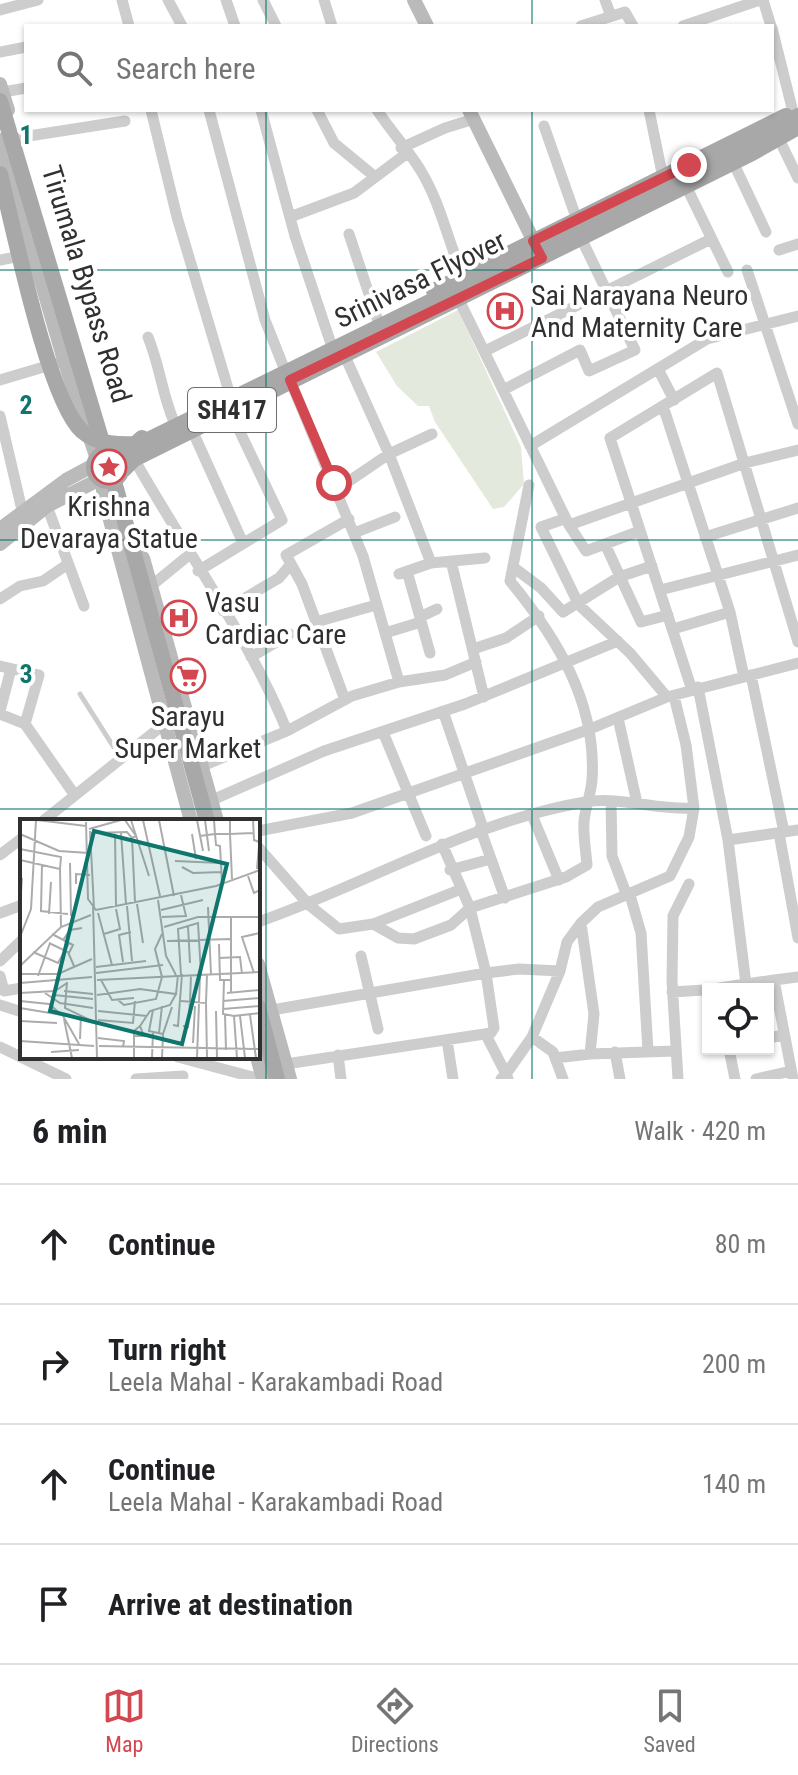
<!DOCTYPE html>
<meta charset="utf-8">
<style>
body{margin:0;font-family:"Roboto Condensed",sans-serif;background:#f6f6f6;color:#202124}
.controls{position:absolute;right:24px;bottom:24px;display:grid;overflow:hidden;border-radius:0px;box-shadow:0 2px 6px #0004}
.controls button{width:72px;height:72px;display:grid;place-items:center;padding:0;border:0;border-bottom:2px solid #e0e0e0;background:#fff;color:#202124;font:40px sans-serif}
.stop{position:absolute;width:24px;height:24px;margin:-18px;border:6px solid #d34750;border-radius:50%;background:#fff}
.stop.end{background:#d34750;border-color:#fff;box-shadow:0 2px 8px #0008}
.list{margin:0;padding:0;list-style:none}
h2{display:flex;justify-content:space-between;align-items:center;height:104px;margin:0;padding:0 32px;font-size:34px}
h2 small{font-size:26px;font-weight:400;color:#757577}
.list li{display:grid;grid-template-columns:52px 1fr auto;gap:24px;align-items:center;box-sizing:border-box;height:120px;padding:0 32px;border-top:2px solid #e0e0e0}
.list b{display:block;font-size:30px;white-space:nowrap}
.list p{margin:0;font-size:26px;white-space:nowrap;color:#757577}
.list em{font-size:26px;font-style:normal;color:#757577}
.icon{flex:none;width:44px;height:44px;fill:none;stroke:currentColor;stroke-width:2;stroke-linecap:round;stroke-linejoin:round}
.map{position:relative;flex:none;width:798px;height:1079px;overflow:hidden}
.search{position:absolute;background:#fff;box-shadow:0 2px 6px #0004;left:24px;right:24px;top:24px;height:88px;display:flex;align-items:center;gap:20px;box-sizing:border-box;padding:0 28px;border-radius:0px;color:#757577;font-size:30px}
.sheet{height:584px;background:#fff}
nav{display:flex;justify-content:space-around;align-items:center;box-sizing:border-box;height:112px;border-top:2px solid #e0e0e0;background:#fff;font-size:22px;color:#757577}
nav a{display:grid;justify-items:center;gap:4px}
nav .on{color:#d34750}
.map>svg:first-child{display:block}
.green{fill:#e3e9dd}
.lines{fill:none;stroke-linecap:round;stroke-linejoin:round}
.lane{stroke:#cdcdcd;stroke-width:5}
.street{stroke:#cdcdcd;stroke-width:11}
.secondary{stroke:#bababa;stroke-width:14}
.primary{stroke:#a8a8a8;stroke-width:16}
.primary-bridge{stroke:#a8a8a8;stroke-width:16}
.route{stroke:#d34750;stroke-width:10}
.grid{fill:none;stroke:#0f766e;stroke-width:2;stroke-opacity:0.55}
.labels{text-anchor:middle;stroke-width:8;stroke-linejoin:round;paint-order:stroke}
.shield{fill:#fff;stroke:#6e6e6e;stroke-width:2}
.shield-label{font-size:26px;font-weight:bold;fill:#303030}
.street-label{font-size:28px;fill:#303030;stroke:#fff}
.poi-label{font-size:28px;fill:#303030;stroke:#fff;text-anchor:start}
.inset-road{fill:none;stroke:#acacac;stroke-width:2}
.view{fill:#0f766e;fill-opacity:0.15;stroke:#0f766e;stroke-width:4}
.inset-edge{fill:none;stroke:#303030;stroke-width:4}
.grid-label{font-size:26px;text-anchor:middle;font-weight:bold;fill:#0f766e;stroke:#fff;stroke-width:8;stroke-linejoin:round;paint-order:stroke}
</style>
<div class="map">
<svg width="798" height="1079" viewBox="0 0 798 1079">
<rect width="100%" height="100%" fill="#fff"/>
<path class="green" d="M458 310 521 447 524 484 504 507 493 509 435 422 429 406H418L397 386 376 352Z"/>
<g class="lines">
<path class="lane" d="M80 694 120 757"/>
<path class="street" d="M122 0 129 26
M168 0 182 26
M226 0 235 26
M263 0 276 26
M324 0 332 26
M605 0 611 16
M763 0 771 26
M0 10 38 0
M581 26 625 12 633 26
M683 26 760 0
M772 28 793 112
M0 52 26 47
M3 92 26 88
M151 110 177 217 230 395
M209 110 265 320 284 368
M261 110 295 236 331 344
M317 110 334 143 374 176
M377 110C391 131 409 151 421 171 441 204 448 242 463 276
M649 110 663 178
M544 126 577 220
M16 138 125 121
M779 139 798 178
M401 148 445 128 474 119
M733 162 766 232
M686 186 728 272
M290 217 354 193 406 154
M349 234 378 321
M779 250 798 244
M0 260 25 255
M747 270 798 424
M458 298 569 525 745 463 798 450
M148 337C160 366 162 394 174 422
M485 351 711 239
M344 354 389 454 431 563
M659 371 674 400
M0 380 57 363
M290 380 363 556 399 682
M503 390 580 350 589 371 635 350 581 238
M663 406 730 612
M0 416 22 510
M192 430 243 543
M530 446 707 339 798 316
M134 459C184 547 249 638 287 731
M336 490 389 454 432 434
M47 506 84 606
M564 519 541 527 579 605 630 653 667 697
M569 525 586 551 640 531
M354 533 395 517
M705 537 798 508
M605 544 641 622 668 615
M451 561 484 697
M513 567 541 588 563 612 619 577 652 566
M198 571 282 520 230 411
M407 571 430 653
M399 574 431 563 485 558
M151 586 189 555
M660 590 798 555
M0 599 20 586 43 581 68 564
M223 611 279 578 291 564
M420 617 437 609
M316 622 376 605
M673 629 730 612 744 677
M385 633 421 622
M473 649 506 638 539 616
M251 657 290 634
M0 666 39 675 25 724
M751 675 784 832
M698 687 728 840 746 984 719 988
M692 690 610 438 717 373 798 642
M345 700 302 584 286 555 349 519
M0 711 11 669
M443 711 483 828
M0 714 25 724 74 794
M618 718 637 803
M383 732 426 836
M200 767 287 731 352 696 399 682 445 675 476 662
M210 801 324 751 465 704 618 641
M611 802 612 856 627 896
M532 815 559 880
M43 821 163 725
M480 828 505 898
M258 831 352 813 590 729 667 697 798 663
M779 833 798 938
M728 840 798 830
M258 847 309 905 339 929 373 924 459 890
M0 855 22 838
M450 870 491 859
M630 895 641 933 648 1051
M0 913 22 905
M258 922C368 884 468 822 585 802 621 796 659 811 694 808L686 745 674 696
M581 923 594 1014 590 1054 674 1051
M373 924 398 938 414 939 451 925 470 908 566 877 587 865C586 851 583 836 584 822 585 808 591 794 592 780 597 703 557 638 510 581L529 485
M361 956 378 1029
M0 961 22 940
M0 976 4 991 22 988
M774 980 798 977
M746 984 774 980 793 1079
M672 992 720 989
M0 1005 22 1012
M272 1010 486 973 519 969 560 971
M486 1035 506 1074 501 1079
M768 1038 784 1035
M447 1040 453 1079
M0 1047 66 1079
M729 1049 735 1079
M615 1052 620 1079
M338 1055 341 1079
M178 1057 260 1079
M555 1058 590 1054
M286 1064 491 1033 494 1028 486 973 470 908 442 844
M136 1079 183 1076
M508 1079 506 1074 532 1037
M563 1079 553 1052 532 1037 560 971 567 942 581 923 598 907 670 876 689 837 694 808
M678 1079 672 981 673 916 689 884
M756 1079 791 1071"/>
<path class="secondary" d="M414 0 427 26
M0 84 8 110
M469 110 538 250
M0 140 64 360 97 459
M103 480V494L191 821
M0 529 66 480 94 465
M0 544 47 506 100 479
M143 558 217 821
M258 964 290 1079
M257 1057 263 1079"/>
<path class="primary" d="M434 291 786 116
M94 467a14 14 0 1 1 28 0a14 14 0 1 1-28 0Z
M120 458 142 438
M123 470 134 459 752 153 798 127
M258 1007 277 1079"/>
<path class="primary-bridge" d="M0 101 117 492 207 821
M0 174C13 225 48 401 82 431 98 445 121 445 140 444L766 137 798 116"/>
</g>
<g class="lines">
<path class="route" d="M334 483 290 380 542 258 533 241 689 165"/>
</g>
<path class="grid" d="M266 0V26M532 0V26M266 110V1079M532 110V1079M0 270H798M0 540H798M0 809H798"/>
<defs>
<g id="hospital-ring" transform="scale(1.8)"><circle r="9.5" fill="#fff" stroke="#d34750" stroke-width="1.5"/><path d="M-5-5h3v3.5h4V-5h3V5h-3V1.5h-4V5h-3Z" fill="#d34750"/></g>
<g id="sight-ring" transform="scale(1.8)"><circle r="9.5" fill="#fff" stroke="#d34750" stroke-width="1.5"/><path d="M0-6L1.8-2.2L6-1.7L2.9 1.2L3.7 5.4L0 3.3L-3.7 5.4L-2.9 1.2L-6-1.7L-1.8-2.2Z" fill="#d34750"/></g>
<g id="supermarket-ring" transform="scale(1.8)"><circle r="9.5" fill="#fff" stroke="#d34750" stroke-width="1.5"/><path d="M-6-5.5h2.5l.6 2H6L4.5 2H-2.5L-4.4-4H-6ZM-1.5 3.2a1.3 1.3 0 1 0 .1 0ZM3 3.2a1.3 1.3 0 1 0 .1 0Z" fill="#d34750"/></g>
</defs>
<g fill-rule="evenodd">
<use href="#hospital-ring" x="505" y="311"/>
<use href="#sight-ring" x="109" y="467"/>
<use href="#hospital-ring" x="179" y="618"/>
<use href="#supermarket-ring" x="188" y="676"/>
</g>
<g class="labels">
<rect class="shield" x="188" y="388" width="88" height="44" rx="6"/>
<g class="shield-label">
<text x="232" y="419">SH417</text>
</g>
<g class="street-label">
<text transform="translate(420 279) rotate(-26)" y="10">Srinivasa Flyover</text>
<text transform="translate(87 284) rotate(73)" y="10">Tirumala Bypass Road</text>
</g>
<g class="poi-label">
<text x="531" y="305">Sai Narayana Neuro<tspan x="531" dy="32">And Maternity Care</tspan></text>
<text x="109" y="516" text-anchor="middle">Krishna<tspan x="109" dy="32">Devaraya Statue</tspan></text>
<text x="205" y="612">Vasu<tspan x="205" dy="32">Cardiac Care</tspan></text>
<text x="188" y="726" text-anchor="middle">Sarayu<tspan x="188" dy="32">Super Market</tspan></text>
</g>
</g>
<g transform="translate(20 819)">
<rect width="240" height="240" fill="#fff"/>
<path class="inset-road" d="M17 1 66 7M105 1 116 17 112 19 115 83M111 1 129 57M123 1 140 77M139 1 154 77M177 1 183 32M185 1 189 32M194 1 195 15H210L212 60M210 1V15L233 14M233 1 234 21 239 23M66 3 68 80 76 91 196 67 240 51M69 10 101 1M70 12 74 89M70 14 107 13 112 19M95 14 96 88M101 14 106 85M0 15 39 32 69 34M172 15 176 40M180 17 195 15 196 26 200 27 202 64M0 30 41 38 40 50M0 41 40 50 41 108M155 42 201 44M50 44 51 97M22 45 21 92 48 95M162 48 173 54 202 53M237 50 240 15M228 57 234 74 240 71M56 65V55L70 56M138 81 146 137 156 156M73 85 77 239M117 85 123 124M107 87 112 142M0 88 2 59M188 88 191 155M141 91 183 81M78 94 92 146M29 95 31 63M211 97V174M142 98 166 97 161 76M168 107 170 144M144 108 178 98H240M32 115 53 126 49 134M84 115 100 110 96 90M0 118 11 90 16 1M43 121 50 111 62 109M147 122 210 120M29 124 48 133 54 147M199 125 200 161H211M13 133 38 144 49 124M199 139 220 138 222 155M103 143 99 116 111 113M0 147 41 108 71 96M76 148 126 142M76 154 143 146M234 154 222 118 240 114M0 155H38L72 140M161 156 158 110 178 104 181 155M18 157 30 124M77 161 240 153M81 161 92 181 114 179M204 161 203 195 214 197M47 163 45 189 74 203M0 164 72 158M44 172 73 175M0 174 35 172 47 164M25 174 40 184 73 189M207 174 240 171M34 176 73 180M77 176 120 170 156 175 158 156M98 181 104 186 136 180 142 158 135 130 142 115M0 182 29 185 43 197 59 225M161 182 186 184 187 155M203 182 240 179M170 183 171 156M186 184 187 239M0 189 60 199M203 190 240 187M133 191 129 212 143 215M78 192 127 197M196 192 197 239M205 196 206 231M230 196 236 239M220 197 225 239M44 200 52 239M78 201 113 204 115 182M0 202 37 204M153 206 158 207 162 155M163 207 168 208 170 183M139 214 142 187M115 217H124L120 207 130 192 150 186 156 175M78 219 104 222 103 228M60 220 61 196M0 222 74 227M173 224 175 187M79 227 240 230M31 233 59 231M114 239V212L120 207M132 239 133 213M142 239 143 215 152 188M177 239 180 156M217 239 214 197 240 194"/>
<path class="view" d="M74 12 207 45 162 225 30 192Z"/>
<rect width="240" height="240" class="inset-edge"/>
</g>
<g class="grid-label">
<text x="26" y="144">1</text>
<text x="26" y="414">2</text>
<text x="26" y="683">3</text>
</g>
</svg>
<div class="controls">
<button><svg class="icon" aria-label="locate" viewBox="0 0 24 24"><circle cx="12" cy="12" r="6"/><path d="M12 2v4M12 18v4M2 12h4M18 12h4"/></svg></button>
</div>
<div class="stop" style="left:334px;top:483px"></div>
<div class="stop end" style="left:689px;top:165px"></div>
<div class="search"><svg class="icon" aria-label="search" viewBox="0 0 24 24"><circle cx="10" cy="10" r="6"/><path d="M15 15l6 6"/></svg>Search here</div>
</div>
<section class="sheet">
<h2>6 min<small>Walk · 420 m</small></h2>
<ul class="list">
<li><svg class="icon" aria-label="ahead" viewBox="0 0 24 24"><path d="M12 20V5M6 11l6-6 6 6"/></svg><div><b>Continue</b></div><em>80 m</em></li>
<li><svg class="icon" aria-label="right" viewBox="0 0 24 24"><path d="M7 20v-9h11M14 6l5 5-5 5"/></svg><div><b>Turn right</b><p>Leela Mahal - Karakambadi Road</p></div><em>200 m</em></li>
<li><svg class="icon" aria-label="ahead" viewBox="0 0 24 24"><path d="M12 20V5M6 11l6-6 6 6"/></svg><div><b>Continue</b><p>Leela Mahal - Karakambadi Road</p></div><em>140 m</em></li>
<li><svg class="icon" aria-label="arrive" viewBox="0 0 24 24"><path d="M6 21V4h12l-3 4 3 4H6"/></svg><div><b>Arrive at destination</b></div></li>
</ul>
</section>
<nav>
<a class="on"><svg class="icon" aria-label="map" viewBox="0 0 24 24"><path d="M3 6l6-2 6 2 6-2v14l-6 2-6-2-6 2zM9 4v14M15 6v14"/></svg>Map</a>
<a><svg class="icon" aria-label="directions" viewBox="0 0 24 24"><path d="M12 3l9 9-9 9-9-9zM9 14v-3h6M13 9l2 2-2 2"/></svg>Directions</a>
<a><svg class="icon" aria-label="saved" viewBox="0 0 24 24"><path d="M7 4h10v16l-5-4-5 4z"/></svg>Saved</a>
</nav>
